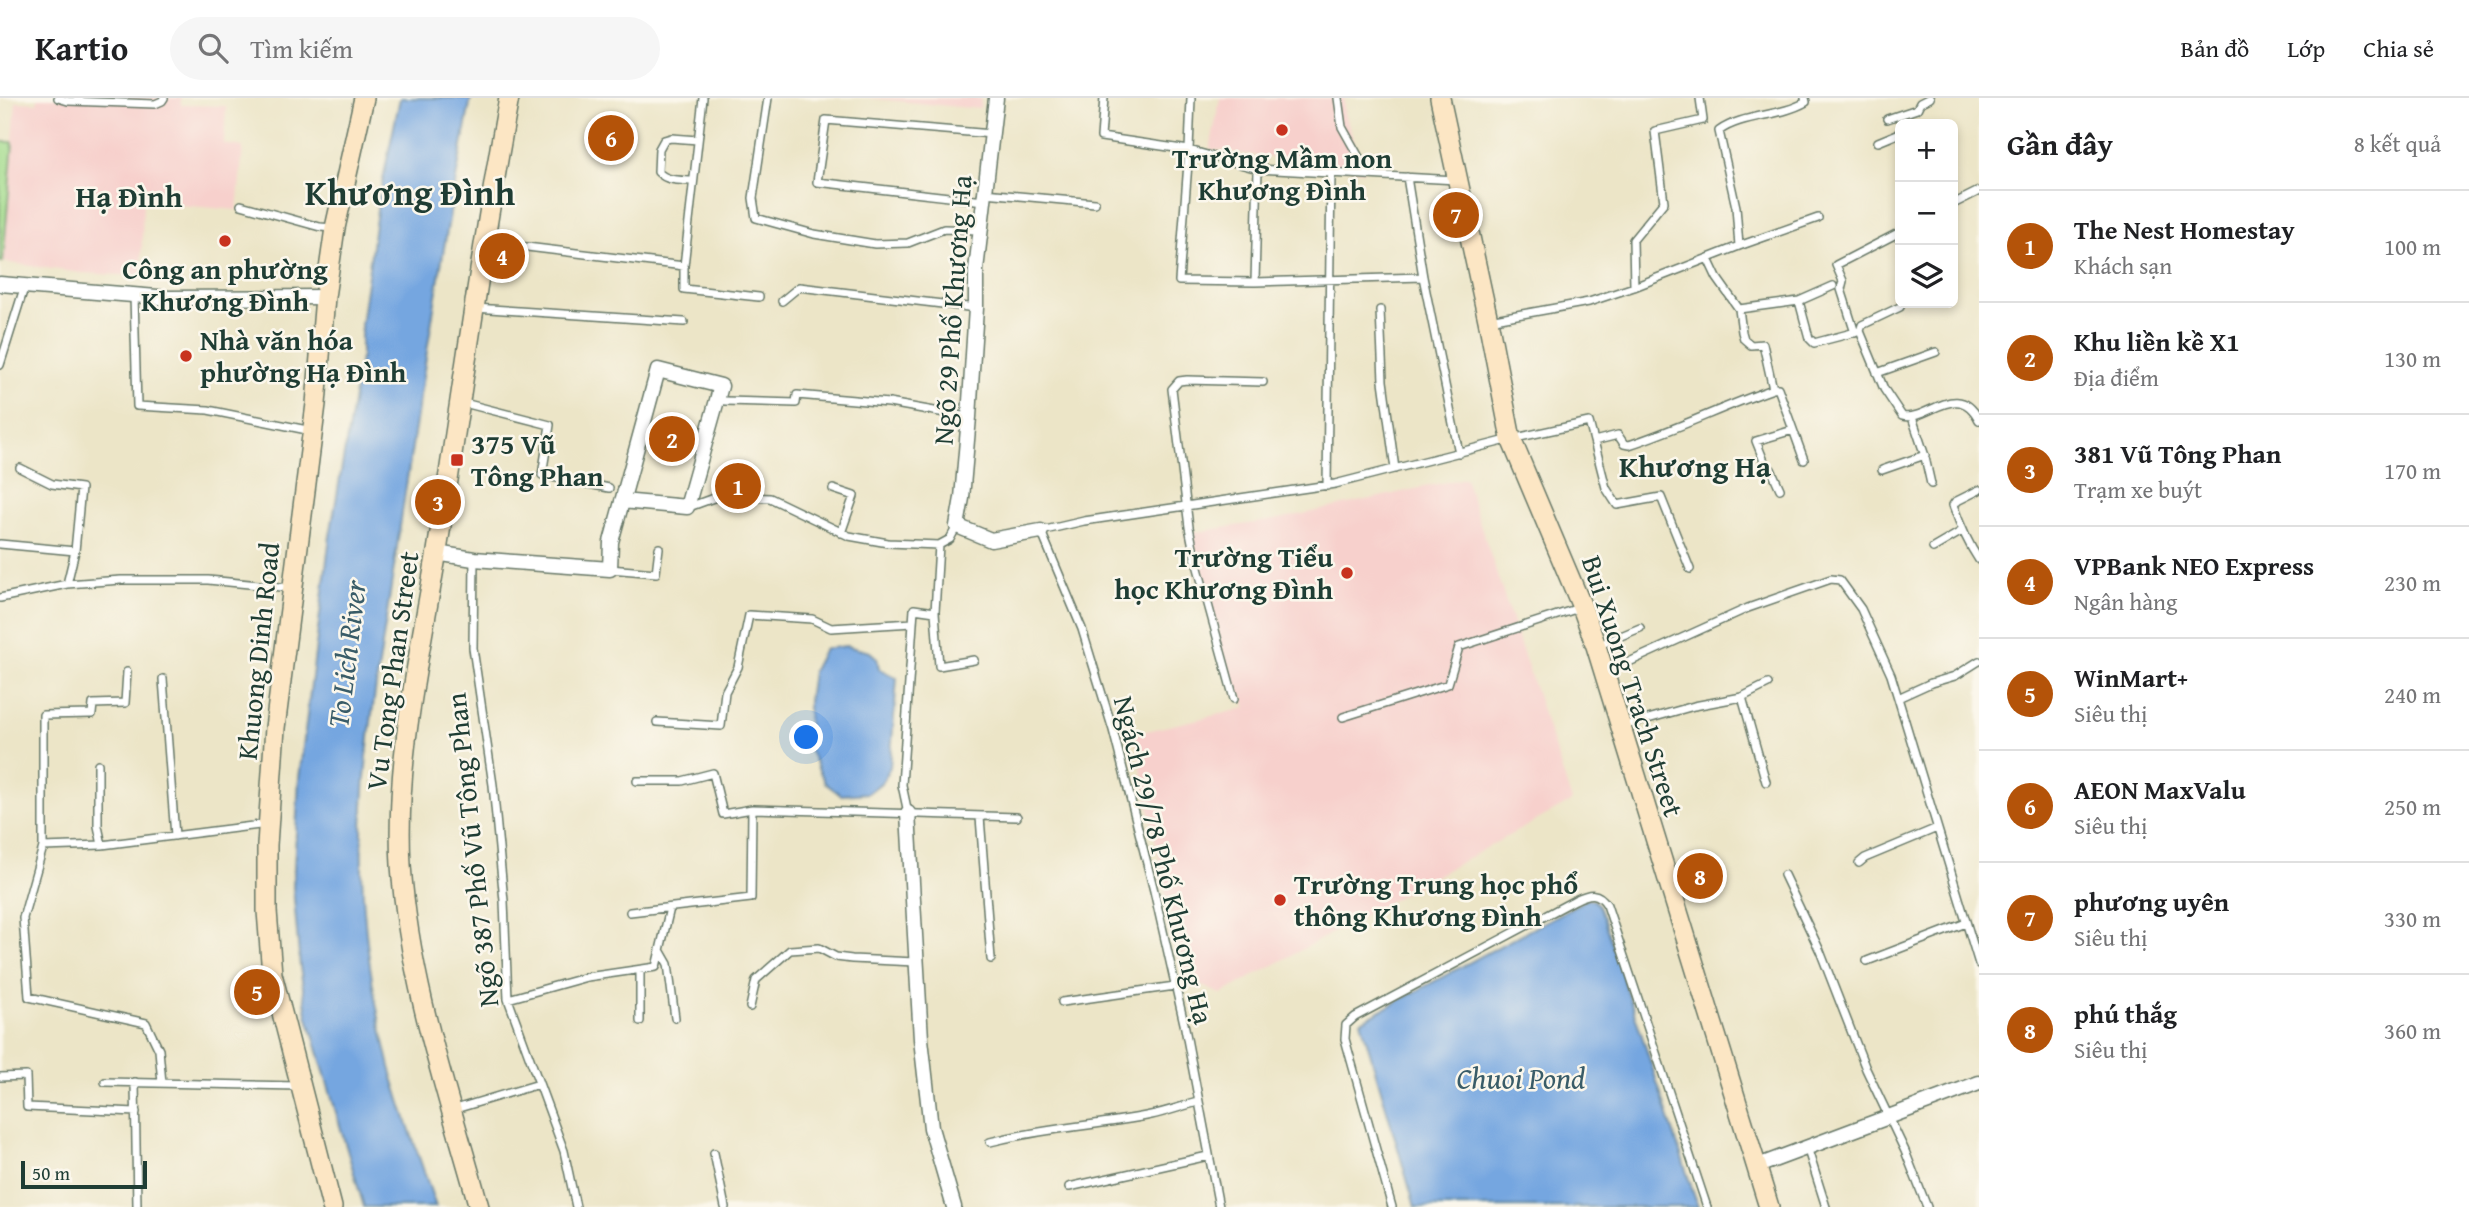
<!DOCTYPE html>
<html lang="vi">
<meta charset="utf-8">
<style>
body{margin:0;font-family:"Gentium Book Plus",serif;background:#f6f6f6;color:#202124}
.controls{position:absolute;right:21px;top:21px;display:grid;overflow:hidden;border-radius:10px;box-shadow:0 4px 10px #0003}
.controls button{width:63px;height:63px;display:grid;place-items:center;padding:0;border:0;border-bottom:2px solid #e0e0e0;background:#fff;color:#202124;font:35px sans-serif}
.scale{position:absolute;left:21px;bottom:18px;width:126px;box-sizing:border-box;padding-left:7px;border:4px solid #1f3d34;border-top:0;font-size:19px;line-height:24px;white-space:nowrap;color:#1f3d34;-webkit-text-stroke:5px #fbf7ec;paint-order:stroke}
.you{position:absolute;left:807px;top:640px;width:24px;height:24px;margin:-18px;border:5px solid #fff;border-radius:50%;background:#1a73e8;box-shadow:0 0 0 10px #1a73e833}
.badge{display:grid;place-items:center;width:46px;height:46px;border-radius:50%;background:#b45309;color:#fff;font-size:23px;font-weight:700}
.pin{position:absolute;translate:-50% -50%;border:4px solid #fff;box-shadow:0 2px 7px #0006}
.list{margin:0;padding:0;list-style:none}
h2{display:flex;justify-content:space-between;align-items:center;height:91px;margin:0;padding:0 28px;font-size:30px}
h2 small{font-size:23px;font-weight:400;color:#757577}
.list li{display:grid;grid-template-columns:46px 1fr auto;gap:21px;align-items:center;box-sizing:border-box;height:112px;padding:0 28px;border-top:2px solid #e0e0e0}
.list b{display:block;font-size:26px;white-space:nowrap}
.list p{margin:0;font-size:23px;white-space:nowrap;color:#757577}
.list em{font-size:23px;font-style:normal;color:#757577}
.icon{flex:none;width:38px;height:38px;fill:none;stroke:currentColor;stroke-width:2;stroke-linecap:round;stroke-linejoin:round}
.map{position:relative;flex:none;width:1979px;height:1109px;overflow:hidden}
header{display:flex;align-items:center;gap:42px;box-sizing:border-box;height:98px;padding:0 35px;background:#fff;border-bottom:2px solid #e0e0e0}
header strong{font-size:33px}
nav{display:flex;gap:38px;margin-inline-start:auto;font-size:24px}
.search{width:490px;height:63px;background:#f6f6f6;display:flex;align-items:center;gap:18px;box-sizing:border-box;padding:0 24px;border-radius:38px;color:#757577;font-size:26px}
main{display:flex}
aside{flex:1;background:#fff}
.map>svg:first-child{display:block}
.built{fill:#f7d0cc}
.green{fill:#a3db8c;stroke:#618c60;stroke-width:2}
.water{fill:#75a6e0;stroke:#4a728a;stroke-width:2}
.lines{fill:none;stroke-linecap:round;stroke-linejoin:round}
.lane-casing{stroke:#677867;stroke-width:10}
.street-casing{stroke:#677867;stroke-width:17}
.secondary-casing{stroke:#677867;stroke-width:22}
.lane{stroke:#fff;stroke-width:7}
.street{stroke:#fff;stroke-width:14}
.secondary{stroke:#fce6c4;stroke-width:19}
.poi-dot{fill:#c8321e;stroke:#fbf7ec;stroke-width:2.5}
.labels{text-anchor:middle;stroke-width:5;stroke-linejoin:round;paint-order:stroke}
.poi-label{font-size:28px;font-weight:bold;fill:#1f3d34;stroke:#fbf7ec;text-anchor:start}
.street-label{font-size:28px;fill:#1f3d34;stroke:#fbf7ec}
.neighbourhood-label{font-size:30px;font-weight:bold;fill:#1f3d34;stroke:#fbf7ec}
.water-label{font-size:30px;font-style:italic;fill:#395c68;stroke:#fbf7ec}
.district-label{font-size:35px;font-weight:bold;fill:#1f3d34;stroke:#fbf7ec}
</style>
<header>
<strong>Kartio</strong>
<div class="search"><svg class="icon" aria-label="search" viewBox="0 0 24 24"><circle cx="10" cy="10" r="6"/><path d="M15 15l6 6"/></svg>Tìm kiếm</div>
<nav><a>Bản đồ</a><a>Lớp</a><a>Chia sẻ</a></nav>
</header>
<main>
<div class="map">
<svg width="1979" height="1109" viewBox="0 0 1979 1109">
<rect width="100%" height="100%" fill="#fbf7ec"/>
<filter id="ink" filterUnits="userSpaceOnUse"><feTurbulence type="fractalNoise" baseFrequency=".0143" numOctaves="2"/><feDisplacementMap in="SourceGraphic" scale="14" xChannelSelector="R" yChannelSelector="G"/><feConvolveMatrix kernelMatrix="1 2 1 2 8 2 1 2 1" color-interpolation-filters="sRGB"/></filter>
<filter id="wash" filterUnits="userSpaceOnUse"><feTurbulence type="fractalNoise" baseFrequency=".00686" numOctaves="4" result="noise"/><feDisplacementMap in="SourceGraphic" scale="28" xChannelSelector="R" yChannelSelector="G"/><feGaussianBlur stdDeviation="1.57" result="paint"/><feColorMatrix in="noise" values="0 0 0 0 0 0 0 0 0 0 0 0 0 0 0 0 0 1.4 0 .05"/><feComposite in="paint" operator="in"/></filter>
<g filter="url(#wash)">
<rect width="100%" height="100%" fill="#ece5c7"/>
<path class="built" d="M38 0H181V7L226 8 224 46 243 49 237 112 143 104 141 178 81 175 3 164 16 4 37 5Z
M866 0H981L980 11Z
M1220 0H1344V13L1364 73 1210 51Z
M1465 380 1572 703 1221 896 1183 880 1134 636 1246 610 1242 596 1235 598 1184 436 1280 421Z"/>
<path class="green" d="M0 44H13L3 164H0Z"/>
<path class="water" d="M400 0H471C441 156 417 312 394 469 378 577 356 687 363 796 366 854 376 913 390 969 403 1016 421 1063 436 1109H364L307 916 300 869 293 789 299 680 330 438 361 258V227L378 105Z
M846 548 870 554 877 560 879 571 897 580 890 669 882 684 868 695 841 697 825 685 809 651 808 603 812 574 824 551Z
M1587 801 1593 802 1599 807 1698 1109H1415L1361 923Z"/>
</g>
<g filter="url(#ink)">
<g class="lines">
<g class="lane-casing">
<path id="lane" d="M58 0 68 3 155 6 162 3 164 0
M768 0 753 100 756 120 814 136 875 146 908 145 944 131 980 132
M1104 0 1101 39 1189 52 1258 71 1456 82
M1191 0 1189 52 1179 183 1255 184 1423 179
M1338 0 1342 29 1369 77
M1887 21 1917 11 1920 5 1930 0
M1878 44 1900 35
M1407 79 1423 179 1459 355
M693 83C681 82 668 84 658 74L659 51 664 42 671 40 698 42
M985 95 1095 105
M984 103 817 84 826 22 992 36
M1953 106 1979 93
M241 107 320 129 334 130
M485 144 684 168 703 0
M1739 148 1818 120
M1708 161 1717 180 1739 211 1799 203 1833 188
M684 168V191L759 199
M1255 184 1258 71
M1634 189 1633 142 1664 104 1655 33 1703 22 1700 0
M134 198 137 308 208 312 312 333
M782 203 799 189 976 210
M1799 203 1809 240 1814 245 1860 233 1884 291 1902 318C1926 325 1958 280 1979 322
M475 210 684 224
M1739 211 1742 234 1744 241 1751 247 1763 246 1773 291 1778 290 1804 362
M1380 212 1383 283 1395 371
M1489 222 1589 204 1634 189 1739 148 1736 109 1719 33C1742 16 1780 19 1806 4L1805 0
M1860 233 1862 227 1900 209
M1855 235 1841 191 1843 183 1836 167 1900 134
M0 267 25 187
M1877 275 1936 254
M725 303 796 305 797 297 889 305 968 319
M460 304 550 327 542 377 609 390
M1912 319 1924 355 1931 386
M1594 343 1606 390 1617 407 1661 399 1690 471
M20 370 52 386 81 390 75 453 67 486
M1882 372 1925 357
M1327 388 1331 74
M833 391 854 398 841 435
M1780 391 1771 371 1766 368 1756 343 1793 332
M689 409 719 398 770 400 849 438 888 445 939 447
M957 428 950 441 939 447 935 514 939 568 974 562
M0 446 75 453
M1933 450 1962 433
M474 461 473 550 493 687 504 803 508 901 564 1053 576 1109
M1979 462C1967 444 1960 427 1953 407L1955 404 1979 392
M610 471 656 475 659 450
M0 500 67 486 121 482H208L291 490
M1597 548 1640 530
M127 574 125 605 93 606 92 616 43 617V749L23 820 29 899 146 925 159 952 162 985
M1607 574 1748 510 1831 481 1840 482 1861 511 1891 577 1979 866
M163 581 175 738
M1742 599 1766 684
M1898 600 1931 585 1955 578 1979 563
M1234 601 1195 459 1189 429 1172 291 1179 283 1187 282 1263 284
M1343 619 1448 586 1459 549 1582 509
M657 624 721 628 725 594 738 569 749 517 812 521 831 530 913 525
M1623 628 1694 608 1742 599 1768 586
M98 666V728L102 747
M637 683H682L713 675 723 716 752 711 1017 719
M908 715 902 687 914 511 935 514
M980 719 991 861
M43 749 102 747 268 726
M1859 765 1865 760 1937 730
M1784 777 1820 853 1866 971 1905 1053 1927 1109
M630 814 751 800 752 711
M660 852 668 866 675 920
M1867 863 1966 825
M640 872V923
M508 901 587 879 656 869 670 810
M1062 904 1175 888
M750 909 756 882 790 852 819 850 836 859 852 861 915 864
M0 979 26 978 27 1009 136 1014
M105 984 299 988
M135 984 137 1109
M452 1012 539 986
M990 1044C1043 1030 1097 1028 1151 1017 1166 1014 1182 1008 1198 1004
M1807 1049 1826 1109
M714 1055 725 1109
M1069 1089 1208 1058
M1219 1109 1185 930 1154 793 1113 632 1082 531 1041 433 1084 423 1335 386 1511 341 1589 324 1594 343 1618 337 1624 346 1629 347C1678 331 1724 308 1773 291
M1392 1109 1345 941 1346 927 1355 919 1575 802C1590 795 1598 793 1607 807L1707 1109"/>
</g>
<g class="street-casing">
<path id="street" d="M996 0 976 172V210L969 319 962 400 957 428 991 442 1041 433
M0 186 169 200 325 199
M436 455 474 461 610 471 611 444 658 272 721 288 687 409 622 403
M908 715 921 941 931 1030 954 1109
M1755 1069 1979 985"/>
</g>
<g class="secondary-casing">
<path id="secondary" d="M1440 0 1488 222 1511 341 1582 509 1596 548 1769 1109
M332 1109 272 876 267 813V747L275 630 316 306 325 199 335 130 364 0
M479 1109C448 997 409 884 401 767 395 662 420 556 437 453 461 302 481 150 509 0"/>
</g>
<use href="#lane" class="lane"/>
<use href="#street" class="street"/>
<use href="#secondary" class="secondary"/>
</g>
</g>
<g class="poi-dot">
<circle cx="1282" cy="32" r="7"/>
<circle cx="225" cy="143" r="7"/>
<circle cx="186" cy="258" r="7"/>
<rect x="450" y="355" width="14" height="14" rx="3.5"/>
<circle cx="1347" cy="475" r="7"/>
<circle cx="1280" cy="802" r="7"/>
</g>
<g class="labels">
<g class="poi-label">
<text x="1282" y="70" text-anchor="middle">Trường Mầm non<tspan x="1282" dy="32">Khương Đình</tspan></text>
<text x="225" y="181" text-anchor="middle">Công an phường<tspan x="225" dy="32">Khương Đình</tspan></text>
<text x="200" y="252">Nhà văn hóa<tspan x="200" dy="32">phường Hạ Đình</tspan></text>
<text x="471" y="356">375 Vũ<tspan x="471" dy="32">Tông Phan</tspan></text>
<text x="1333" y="469" text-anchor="end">Trường Tiểu<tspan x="1333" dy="32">học Khương Đình</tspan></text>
<text x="1294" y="796">Trường Trung học phổ<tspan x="1294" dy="32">thông Khương Đình</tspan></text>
</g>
<g class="street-label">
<text transform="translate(952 212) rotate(-86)" y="10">Ngõ 29 Phố Khương Hạ</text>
<text transform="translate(258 553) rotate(-84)" y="10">Khuong Dinh Road</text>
<text transform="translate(392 573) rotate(-82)" y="10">Vu Tong Phan Street</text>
<text transform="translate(1633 588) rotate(72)" y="10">Bui Xuong Trach Street</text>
<text transform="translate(472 752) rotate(-96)" y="10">Ngõ 387 Phố Vũ Tông Phan</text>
<text transform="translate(1164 762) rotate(76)" y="10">Ngách 29/78 Phố Khương Hạ</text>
</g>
<g class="neighbourhood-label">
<text x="129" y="109">Hạ Đình</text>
<text x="1695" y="379">Khương Hạ</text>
</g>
<g class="water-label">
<text transform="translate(347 556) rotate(-83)" y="10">To Lich River</text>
<text x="1521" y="991">Chuoi Pond</text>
</g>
<g class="district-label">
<text x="410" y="107">Khương Đình</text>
</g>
</g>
</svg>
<div class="controls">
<button>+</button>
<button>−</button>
<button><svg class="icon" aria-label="layers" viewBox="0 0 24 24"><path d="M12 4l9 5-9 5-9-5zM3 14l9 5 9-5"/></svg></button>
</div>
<div class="scale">50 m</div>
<div class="you"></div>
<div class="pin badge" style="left:738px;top:388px">1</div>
<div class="pin badge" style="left:672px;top:341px">2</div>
<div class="pin badge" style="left:438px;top:404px">3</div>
<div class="pin badge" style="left:502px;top:158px">4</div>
<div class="pin badge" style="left:257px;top:894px">5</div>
<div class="pin badge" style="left:611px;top:40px">6</div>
<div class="pin badge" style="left:1456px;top:117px">7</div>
<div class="pin badge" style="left:1700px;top:778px">8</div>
</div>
<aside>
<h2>Gần đây<small>8 kết quả</small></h2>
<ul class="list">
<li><span class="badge">1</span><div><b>The Nest Homestay</b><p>Khách sạn</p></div><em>100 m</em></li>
<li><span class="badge">2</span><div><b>Khu liền kề X1</b><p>Địa điểm</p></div><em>130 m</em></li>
<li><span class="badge">3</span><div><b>381 Vũ Tông Phan</b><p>Trạm xe buýt</p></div><em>170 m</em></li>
<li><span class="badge">4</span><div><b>VPBank NEO Express</b><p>Ngân hàng</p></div><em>230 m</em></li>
<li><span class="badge">5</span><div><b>WinMart+</b><p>Siêu thị</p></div><em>240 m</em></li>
<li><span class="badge">6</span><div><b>AEON MaxValu</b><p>Siêu thị</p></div><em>250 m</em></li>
<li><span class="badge">7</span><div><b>phương uyên</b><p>Siêu thị</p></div><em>330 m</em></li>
<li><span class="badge">8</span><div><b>phú thắg</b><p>Siêu thị</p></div><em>360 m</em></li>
</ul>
</aside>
</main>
